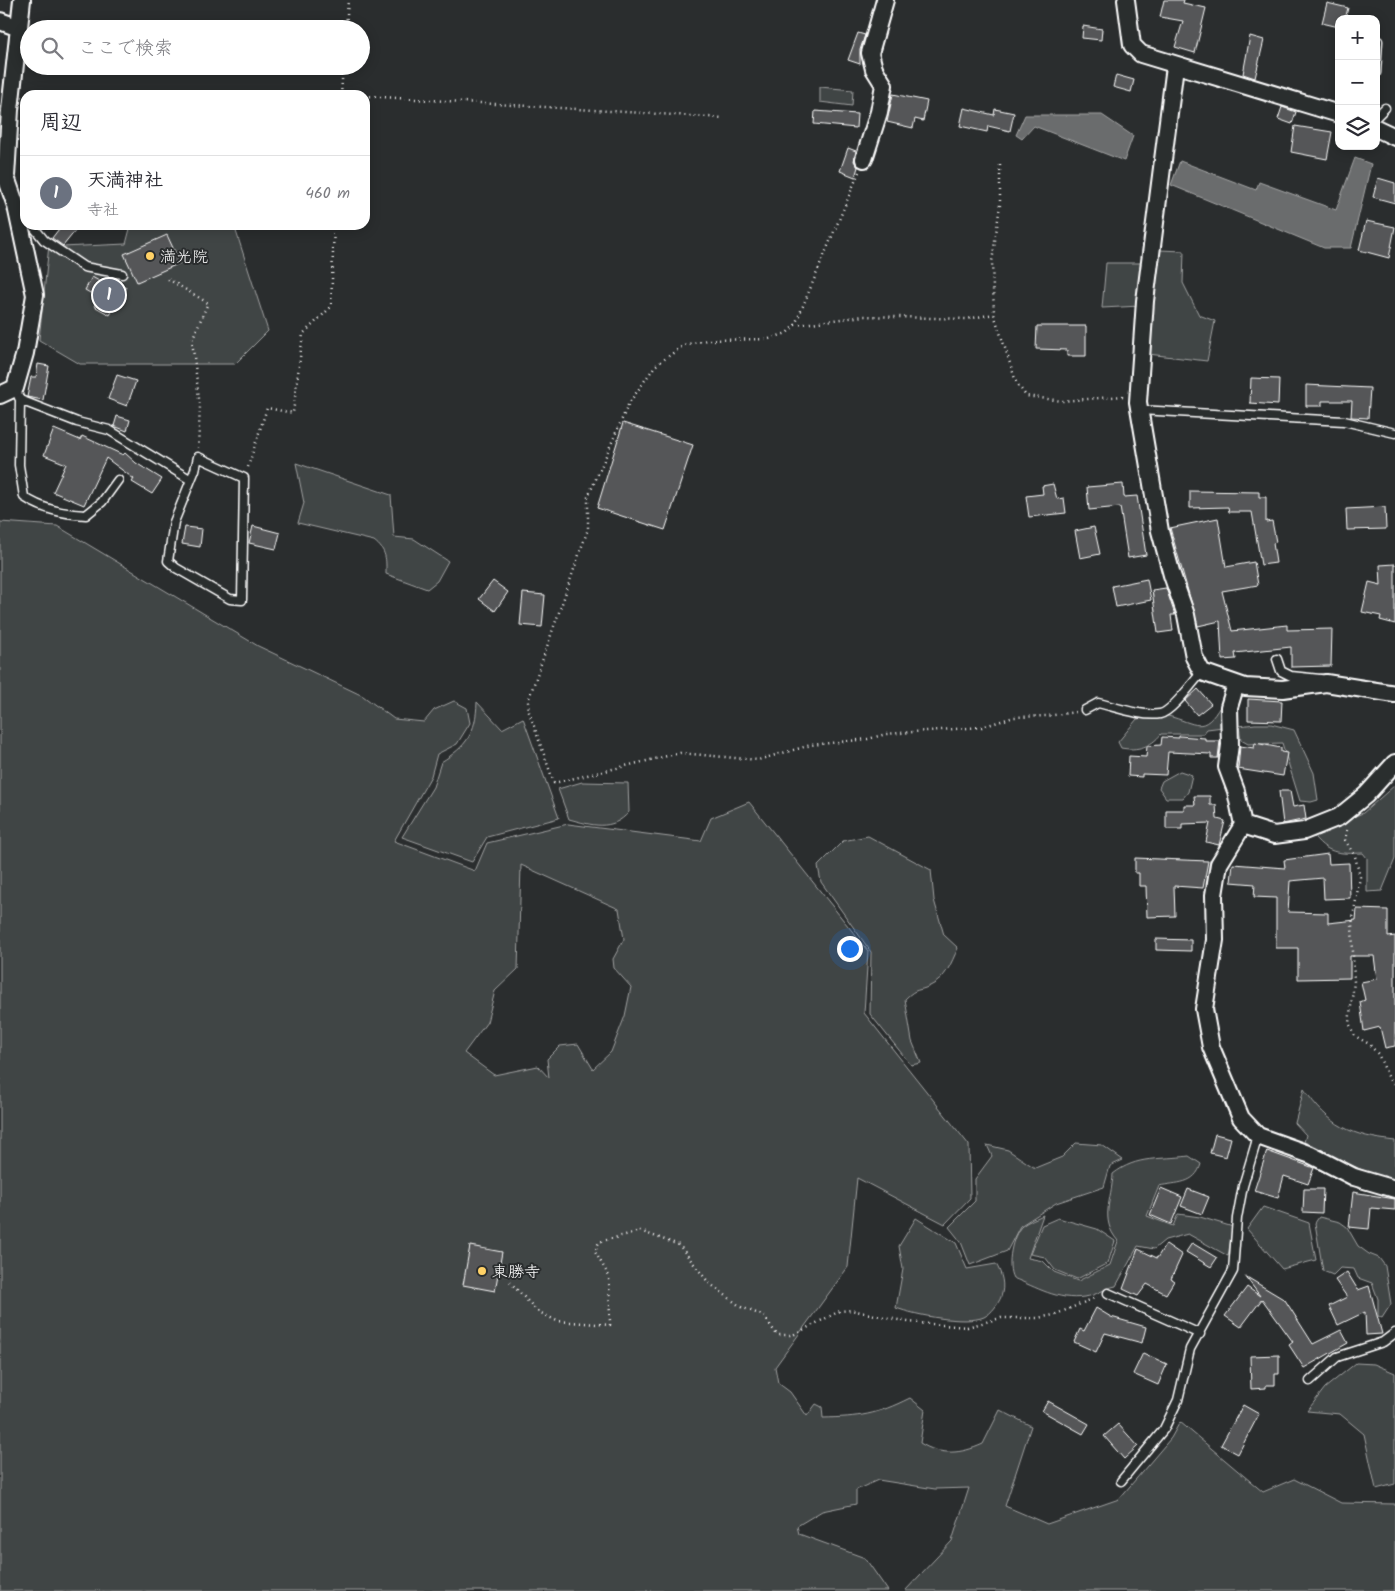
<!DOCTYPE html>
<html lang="ja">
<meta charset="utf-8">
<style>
body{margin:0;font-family:Kalam,"Klee One",sans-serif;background:#f7f7f7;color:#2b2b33}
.controls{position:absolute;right:15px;top:15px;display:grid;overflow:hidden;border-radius:10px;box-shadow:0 2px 12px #0003}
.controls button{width:45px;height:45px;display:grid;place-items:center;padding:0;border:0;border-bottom:1px solid #e1e1e2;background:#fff;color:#2b2b33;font:25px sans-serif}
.you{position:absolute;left:849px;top:948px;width:18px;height:18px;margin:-12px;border:4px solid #fff;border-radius:50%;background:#1a73e8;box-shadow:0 0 0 8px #1a73e833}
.badge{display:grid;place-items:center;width:32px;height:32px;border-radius:50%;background:#8a764a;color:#fff;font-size:16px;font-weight:700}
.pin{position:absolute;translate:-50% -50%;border:2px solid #fff;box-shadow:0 1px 5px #0006}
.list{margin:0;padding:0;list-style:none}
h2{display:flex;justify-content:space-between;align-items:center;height:65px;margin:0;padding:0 20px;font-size:21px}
h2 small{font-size:16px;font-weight:400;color:#7c7c81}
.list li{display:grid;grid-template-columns:32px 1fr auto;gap:15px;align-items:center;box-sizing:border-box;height:75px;padding:0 20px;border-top:1px solid #e1e1e2}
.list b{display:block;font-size:19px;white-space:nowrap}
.list p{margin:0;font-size:16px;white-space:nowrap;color:#7c7c81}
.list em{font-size:16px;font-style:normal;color:#7c7c81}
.icon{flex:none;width:28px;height:28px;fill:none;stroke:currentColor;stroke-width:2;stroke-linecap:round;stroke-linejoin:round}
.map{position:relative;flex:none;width:1395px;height:1591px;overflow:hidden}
.search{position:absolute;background:#fff;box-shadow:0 2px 12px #0003;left:20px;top:20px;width:350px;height:55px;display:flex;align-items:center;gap:12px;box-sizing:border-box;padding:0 18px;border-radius:28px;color:#7c7c81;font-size:19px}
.panel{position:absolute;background:#fff;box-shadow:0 2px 12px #0003;left:20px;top:90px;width:350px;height:140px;border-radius:15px}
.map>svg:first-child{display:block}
.green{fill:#414445;stroke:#a0a2a2;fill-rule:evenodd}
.water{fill:#6a6c6d;stroke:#a6a7a7}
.building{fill:#555758;stroke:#fff}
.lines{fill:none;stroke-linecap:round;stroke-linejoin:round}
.lane-casing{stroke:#fff;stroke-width:11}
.street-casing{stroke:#fff;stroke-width:20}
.path{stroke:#fff;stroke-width:2.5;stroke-dasharray:1 4;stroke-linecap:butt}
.lane{stroke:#2a2d2e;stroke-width:8}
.street{stroke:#2a2d2e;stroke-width:16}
.poi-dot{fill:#ffd166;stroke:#2a2d2e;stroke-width:2}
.labels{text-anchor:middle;stroke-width:4;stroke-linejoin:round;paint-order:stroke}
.poi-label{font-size:16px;fill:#fff;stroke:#2a2d2e;text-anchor:start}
</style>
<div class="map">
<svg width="1395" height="1591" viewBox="0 0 1395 1591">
<rect width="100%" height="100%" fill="#2a2d2e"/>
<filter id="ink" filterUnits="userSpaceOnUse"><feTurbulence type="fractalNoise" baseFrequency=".02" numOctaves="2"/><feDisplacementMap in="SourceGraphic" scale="10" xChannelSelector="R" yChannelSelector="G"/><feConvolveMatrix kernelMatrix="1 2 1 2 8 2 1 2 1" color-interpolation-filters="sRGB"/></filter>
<g filter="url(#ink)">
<path class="green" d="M820 87 853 90 852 106 820 102Z
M131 225H234L268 331 235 364H80L39 340 49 245 62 247 126 244Z
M1159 250 1184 251 1183 283 1199 315 1215 321 1207 361 1148 354 1149 313Z
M1106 263H1147L1140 306 1102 308Z
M296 463 391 495 394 537 414 539 448 561 437 581 427 589 386 574C386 559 387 551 374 541L298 523 304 503Z
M0 522 57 526 258 646 363 696 394 719 424 722 434 710 454 701 467 708 470 723 457 744 437 754 431 776 394 841 475 871 487 843 568 824 701 841 711 818 749 802 868 951 864 1013 969 1145 970 1198 945 1224 857 1178 848 1267 775 1367 778 1383 790 1392 807 1416 816 1404 822 1407 823 1418C860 1417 876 1415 910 1398L925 1410 920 1443C941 1456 961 1454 983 1444L1000 1410 1031 1426 1005 1506 1047 1524 1119 1499 1171 1438 1180 1422 1263 1492 1294 1479 1341 1503 1395 1504V1591H905L952 1541 969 1488 935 1489 878 1480 856 1490V1504L822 1511 797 1526 799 1534 865 1558 888 1591H0ZM521 865 619 909 624 939 613 959 614 968 631 987 625 1016 611 1052 593 1069 578 1044 560 1046 547 1059 549 1078 538 1066 494 1075 464 1053 487 1022 495 991 518 969Z
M477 702 502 729 523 718 559 818 487 837 472 862 402 837 433 787 441 762C467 746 476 733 477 702Z
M1221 705 1223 727 1207 729 1203 734H1161C1151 747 1137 751 1121 748L1118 742 1137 719C1142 718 1164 715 1168 716 1196 723 1203 736 1221 705Z
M1255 724H1271L1294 730 1314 773 1318 800 1311 802 1300 801 1282 743 1248 744 1241 740 1239 726Z
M1180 771 1192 775 1188 792 1183 798H1166L1159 788 1162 781Z
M582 782 628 783 629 812C612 832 591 825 569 819L558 789Z
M1395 785V859L1382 891 1367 892V858L1363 853C1338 854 1327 854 1311 833L1363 813Z
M868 836 931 870 934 900 944 935 958 948C951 963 946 979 930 986 918 992 917 987 905 999L912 1041 921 1063 911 1065 870 1014 871 952 821 882 818 866 843 841Z
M1304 1089C1329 1126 1352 1136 1395 1141V1180L1373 1174 1303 1146 1306 1135 1295 1123Z
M1076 1143 1102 1145 1123 1160 1110 1166 1104 1187 1056 1203 1020 1226 1007 1251 970 1265 961 1242 949 1227 975 1201V1179L992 1156 987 1145 1008 1150 1035 1168 1062 1157Z
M1189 1156 1201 1164C1195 1185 1177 1182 1159 1186L1147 1216 1173 1226 1178 1214 1200 1217 1233 1227 1228 1256 1188 1234 1165 1240 1154 1249 1138 1246 1116 1286C1104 1288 1096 1296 1084 1297 1058 1301 1036 1287 1013 1278 1006 1266 1012 1235 1022 1226 1028 1221 1037 1218 1043 1215L1028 1258 1043 1261 1054 1272 1078 1281 1110 1265 1118 1241C1099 1219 1112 1200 1113 1174 1137 1155 1161 1160 1189 1156Z
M1263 1207 1309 1223 1316 1260 1282 1269 1247 1229Z
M1319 1217 1340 1222 1347 1227 1358 1246 1369 1254 1379 1258 1385 1266 1391 1304 1382 1318 1378 1316V1299L1372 1283 1358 1278 1354 1269 1340 1268 1333 1275 1323 1271 1315 1223Z
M916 1218 956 1243 967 1269 996 1264C1002 1274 1005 1285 1001 1297 998 1304 992 1313 984 1317 965 1325 915 1315 896 1308L903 1269 899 1246Z
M1058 1218 1097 1229 1115 1241 1108 1263 1077 1279 1055 1270 1045 1257 1030 1254 1042 1225Z
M1356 1363 1374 1364 1395 1373V1484L1376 1489 1364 1434 1340 1414 1307 1411 1325 1388Z"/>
<path class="water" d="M1025 115H1102L1133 136 1124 161 1034 126 1022 139 1016 135Z
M1355 158 1371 164 1351 248H1324L1171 185 1180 161 1256 190 1259 182 1336 210Z"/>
<path class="building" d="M1164 0H1184L1183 3 1206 8 1195 53 1175 47 1183 21 1160 17Z
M1327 3 1348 8 1345 19H1339V27L1322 23Z
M1083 26 1102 29 1101 40 1082 38Z
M858 33 865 35 860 50V64L848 60Z
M1250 36 1264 40 1255 78 1243 74Z
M1116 75 1134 80 1131 92 1113 87Z
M893 94 927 101 923 121 915 119 913 128 887 122Z
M1282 107 1296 112 1292 124 1278 119Z
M964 108 994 115 995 109 1014 113 1010 131 988 126 987 132 960 126Z
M815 111 857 114 856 128 814 124Z
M1295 126 1332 132 1327 159 1291 152Z
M848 148 856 151 854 161 858 167 855 177 840 171Z
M1378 178 1395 183V203L1373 197Z
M1366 221 1395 227 1389 258 1359 250Z
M62 225H80L63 246 52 238Z
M167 235 180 263 137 282 124 254Z
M92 277 108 286 112 279 126 287 110 315 94 306 99 298 85 290Z
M1037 326H1086V356H1067V350L1036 349Z
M38 364 49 366 43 400 27 397 31 377H36Z
M117 375 136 381 127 406 108 399Z
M1251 378 1279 379 1278 405 1250 403Z
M1306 385 1370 388 1368 418 1351 417 1352 401H1322V406H1306Z
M117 416 130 420 127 431 114 426Z
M623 423 693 445 665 530 597 508Z
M54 429 80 440 82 436 123 455 125 453 136 463 162 479 152 494 132 482 134 479 106 458 84 505 53 492 66 464 44 455Z
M1053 484 1057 499 1064 498 1066 513 1029 517 1026 496 1043 494 1042 486Z
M1123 484 1124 497 1137 496 1146 555 1128 558 1120 507 1089 510 1087 487Z
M1190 491 1259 492V497H1266V522L1272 521 1276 542 1273 543 1276 563 1261 565 1252 512H1229L1228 507 1190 508Z
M1385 507 1386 529 1347 530 1346 509Z
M1218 518 1226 567 1254 562 1258 585 1222 591 1232 631 1287 625V630L1332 629 1331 666 1291 667V647L1235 653 1236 659 1222 660 1220 621 1198 626 1170 528Z
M253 526 280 533 276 549 249 543Z
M185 527 202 529 200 547 182 544Z
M1094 527 1100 554 1080 558 1075 531Z
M1395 564V624L1380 620 1381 616 1362 612 1369 582 1381 585 1380 565Z
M1147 579 1151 600 1116 607 1112 586Z
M493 581 508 592 495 611 479 599Z
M1166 588 1175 615H1171L1173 631 1158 633 1152 590Z
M523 593 545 595 542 627 520 625Z
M1198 689 1211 704 1197 715 1185 701Z
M1248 699 1282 701 1281 721 1248 720Z
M1179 736 1205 738V741H1220L1218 758H1211V754L1168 752 1166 775 1142 774V777L1128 776 1129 756 1146 757 1147 746 1161 745 1162 737 1179 738Z
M1255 743 1281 748V752L1287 753 1283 776 1238 769 1240 746 1254 748Z
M1279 791H1290L1293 807 1304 805 1306 819 1283 824Z
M1194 796H1210V805H1216L1217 819 1225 821 1219 845 1206 842 1210 823 1182 824V829H1166V810H1184V805H1195Z
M1328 854 1329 864 1349 863 1350 898 1324 899 1323 878 1290 881 1288 912 1328 913V923L1356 920 1357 909 1388 910V937L1395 936V1046L1385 1048 1380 1027 1364 1031 1360 1002 1365 1000 1361 982 1377 979 1374 956H1350V978L1298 979V948H1276V898L1254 897 1255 884 1231 882 1233 864 1285 868 1284 860Z
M1135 858 1208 861 1203 888 1174 886 1175 916 1147 917 1146 886H1139V873H1135Z
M1156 939 1191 940V951L1156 950Z
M1215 1134 1231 1138 1226 1157 1210 1153Z
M1267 1151 1314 1168 1308 1184 1284 1176 1278 1198 1254 1191Z
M1161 1188 1182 1197 1171 1224 1150 1215Z
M1188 1189 1209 1197 1202 1214 1181 1206Z
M1304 1189H1323L1322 1213 1303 1212Z
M1353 1192 1395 1199V1210L1371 1208 1369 1229 1349 1227Z
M1192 1243 1217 1258 1211 1267 1186 1252Z
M1166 1244 1182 1255 1171 1279 1174 1281 1166 1294 1147 1284 1138 1296 1123 1289 1138 1249 1157 1258Z
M470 1246 502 1252 495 1291 463 1285Z
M1347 1272 1358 1290 1369 1286 1382 1334 1366 1335 1365 1312 1338 1325 1329 1306 1347 1297 1335 1280Z
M1245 1276 1285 1300 1313 1344 1341 1330 1348 1343 1304 1368 1289 1345 1293 1342 1262 1299 1241 1327 1225 1316 1247 1287 1260 1296Z
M1096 1308 1111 1317 1146 1327 1142 1343 1105 1333 1096 1352 1074 1342 1080 1329 1084 1331Z
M1143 1353 1167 1364 1158 1385 1133 1374Z
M1279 1355V1374H1275V1385H1266V1388L1251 1389 1250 1356Z
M1048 1401 1089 1424 1083 1434 1042 1411Z
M1243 1405 1259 1414 1238 1454 1221 1445Z
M1118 1424 1138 1446 1124 1459 1104 1436Z"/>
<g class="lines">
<g class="lane-casing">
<path id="lane" d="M1376 73 1378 41
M1376 117 1385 108
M32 225 44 240 84 267 122 274
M15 388 20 400 19 465 24 497C42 509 64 514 86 515L102 502 118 480
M20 400 77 422 109 430 191 480
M1139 410 1344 421 1395 433
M198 457 244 478 242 600 230 599 176 568 168 561 174 522 195 470Z
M1277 659 1281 671 1291 676 1320 679
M1085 710 1098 703C1115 707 1143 717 1160 714 1172 712 1193 682 1202 672
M1108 1293 1200 1334
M1310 1381 1337 1357 1383 1342 1395 1333
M1121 1481 1164 1429 1178 1400 1190 1349 1233 1271 1237 1218 1243 1186 1258 1136"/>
</g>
<g class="street-casing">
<path id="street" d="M1126 0 1132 45 1141 54 1339 114
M0 21 19 28
M1175 66 1145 301 1138 402 1160 531 1172 575 1186 615 1194 657 1202 672 1245 687 1283 689 1326 683 1395 694
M1376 128 1395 137
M864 159 879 112 884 85 874 69 870 53 885 0
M0 395 15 388 25 353 35 295 16 206 6 177 10 110 22 0
M1236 684 1229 707 1230 745 1227 767 1236 791 1243 825
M1395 763 1366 795 1339 817 1304 831 1274 835 1243 825 1219 864 1214 895 1215 940 1204 1009 1211 1047 1241 1118 1258 1136 1311 1155 1354 1177 1395 1189"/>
</g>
<path class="path" d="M346 29 348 0
M341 94 354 95
M341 95 343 66
M365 96 724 118
M1000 165V205L992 262 994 314 1016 382 1026 396 1062 401 1124 396
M859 172 795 325 787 333 769 339 707 340 684 345 655 366 629 403 588 497V529L528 701 529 712 554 783 680 753 758 760 811 745 868 739 886 734 982 727 1014 717 1047 716 1076 712
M168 279 208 303 192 340 200 407 198 448
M795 325 864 316 967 319 994 314
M248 467 267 408 293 413 303 334 331 307 334 225
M1347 830 1345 840 1355 856 1360 877 1352 923 1354 982 1349 1023 1355 1036 1369 1044 1378 1054 1391 1083 1395 1085
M510 1282 537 1311 557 1321 610 1325 609 1276 595 1252 599 1242 640 1231 679 1245 709 1283 741 1307 764 1316 777 1335H793L840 1311 851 1310 908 1322 967 1327 1001 1318H1037L1054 1315 1097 1297"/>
<use href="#lane" class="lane"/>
<use href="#street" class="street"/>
</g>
</g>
<g class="poi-dot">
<circle cx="150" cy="256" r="5"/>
<circle cx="482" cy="1271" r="5"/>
</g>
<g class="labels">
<g class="poi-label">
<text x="160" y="262">満光院</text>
<text x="492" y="1277">東勝寺</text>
</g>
</g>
</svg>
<div class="controls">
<button>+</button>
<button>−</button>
<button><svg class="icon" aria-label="layers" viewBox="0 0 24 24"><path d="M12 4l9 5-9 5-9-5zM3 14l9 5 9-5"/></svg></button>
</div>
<div class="you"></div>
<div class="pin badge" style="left:109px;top:295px;background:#6b7280">1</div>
<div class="search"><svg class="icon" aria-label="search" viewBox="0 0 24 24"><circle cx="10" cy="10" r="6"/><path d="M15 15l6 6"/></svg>ここで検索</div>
<section class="panel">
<h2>周辺<small></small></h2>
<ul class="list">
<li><span class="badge" style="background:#6b7280">1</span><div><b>天満神社</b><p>寺社</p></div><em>460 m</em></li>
</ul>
</section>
</div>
